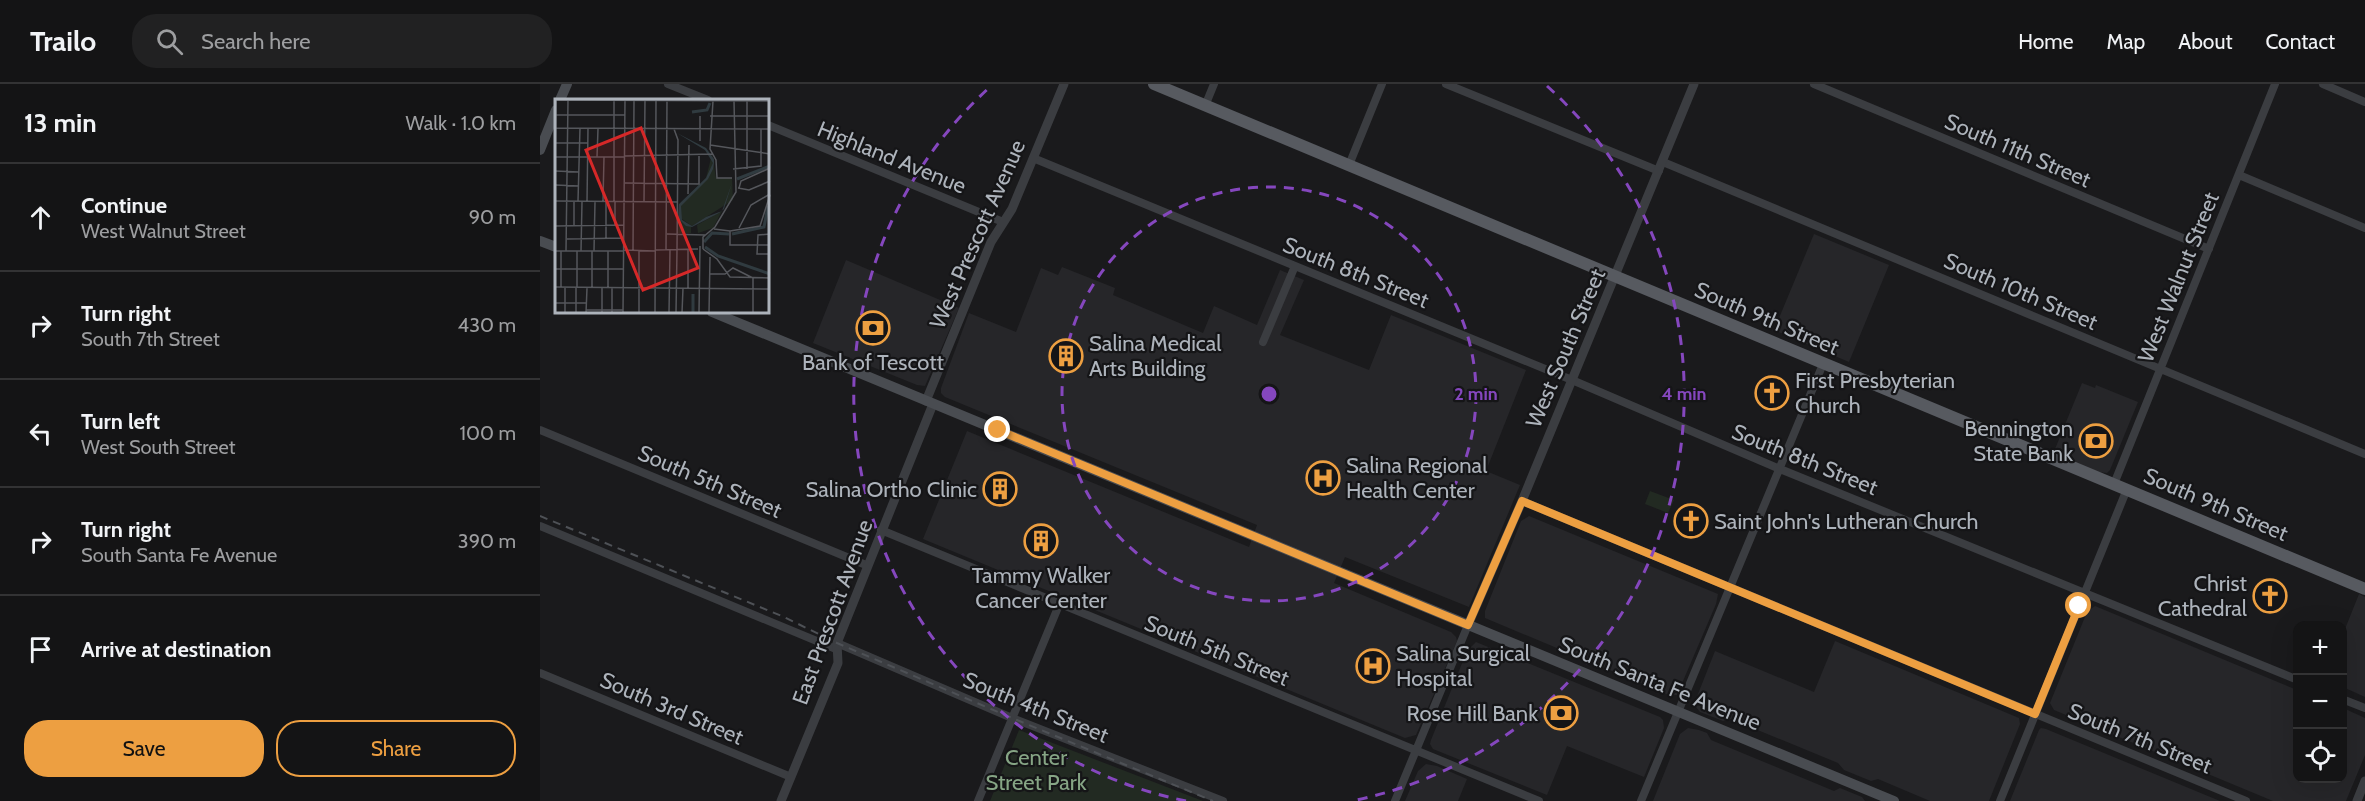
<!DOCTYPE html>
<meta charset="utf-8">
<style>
body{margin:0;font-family:Cabin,sans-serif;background:#212122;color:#f1f3f6}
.controls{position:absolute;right:18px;bottom:18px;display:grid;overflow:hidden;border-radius:12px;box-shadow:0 6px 24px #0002}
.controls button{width:54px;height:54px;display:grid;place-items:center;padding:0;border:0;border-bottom:2px solid #333334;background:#141415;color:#f1f3f6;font:30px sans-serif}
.stop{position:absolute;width:18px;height:18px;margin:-14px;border:4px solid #ed9f41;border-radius:50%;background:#fff}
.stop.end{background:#ed9f41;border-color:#fff;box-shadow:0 2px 6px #0008}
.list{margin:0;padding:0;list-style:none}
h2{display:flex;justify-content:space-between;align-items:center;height:78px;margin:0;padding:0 24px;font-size:26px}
h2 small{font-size:20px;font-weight:400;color:#9d9ea0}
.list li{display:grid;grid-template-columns:39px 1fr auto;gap:18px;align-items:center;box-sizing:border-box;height:108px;padding:0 24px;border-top:2px solid #333334}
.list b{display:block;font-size:22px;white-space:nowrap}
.list p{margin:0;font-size:20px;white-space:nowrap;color:#9d9ea0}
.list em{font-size:20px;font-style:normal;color:#9d9ea0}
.actions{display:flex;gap:12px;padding:18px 24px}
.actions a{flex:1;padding:14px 0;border:2px solid #ed9f41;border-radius:24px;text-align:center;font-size:21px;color:#ed9f41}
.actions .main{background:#ed9f41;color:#111}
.icon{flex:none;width:33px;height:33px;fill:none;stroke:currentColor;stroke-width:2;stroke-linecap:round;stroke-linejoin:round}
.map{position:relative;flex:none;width:1825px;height:717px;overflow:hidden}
header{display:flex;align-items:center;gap:36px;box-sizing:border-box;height:84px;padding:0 30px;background:#141415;border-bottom:2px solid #333334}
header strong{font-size:28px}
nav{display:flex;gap:33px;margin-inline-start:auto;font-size:21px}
.search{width:420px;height:54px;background:#212122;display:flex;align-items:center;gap:15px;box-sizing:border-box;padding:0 21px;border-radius:24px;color:#9d9ea0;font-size:22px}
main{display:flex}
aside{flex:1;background:#141415}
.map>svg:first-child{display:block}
.built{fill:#262629}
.green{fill:#222a22}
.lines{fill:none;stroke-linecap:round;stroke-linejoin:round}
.minor{stroke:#3b3d41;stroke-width:8}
.tertiary{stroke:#3b3d41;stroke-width:9}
.secondary{stroke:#494c51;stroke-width:10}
.primary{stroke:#575a60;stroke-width:12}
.rail{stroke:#4e5156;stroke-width:2;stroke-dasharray:8 6;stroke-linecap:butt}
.route{stroke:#ed9f41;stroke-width:8}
.ring{fill:none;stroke:#8547be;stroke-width:3;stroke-dasharray:10 8}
.labels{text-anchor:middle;stroke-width:4.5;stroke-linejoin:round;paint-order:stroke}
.street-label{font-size:22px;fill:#adb3bb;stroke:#151517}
.poi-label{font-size:22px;fill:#adb3bb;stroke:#151517;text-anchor:start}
.park-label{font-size:22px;fill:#86a585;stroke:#151517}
.inset-river{fill:none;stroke:#303b40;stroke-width:3}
.inset-road{fill:none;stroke:#55575c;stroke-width:1.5}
.view{fill:#d62828;fill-opacity:0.15;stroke:#d62828;stroke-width:3}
.inset-edge{fill:none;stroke:#adb3bb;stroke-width:3}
.centre{fill:#8547be;stroke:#151517;stroke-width:3}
.ring-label{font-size:18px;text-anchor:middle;font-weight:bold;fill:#8547be;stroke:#151517;stroke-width:4.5;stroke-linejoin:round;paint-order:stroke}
</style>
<header>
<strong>Trailo</strong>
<div class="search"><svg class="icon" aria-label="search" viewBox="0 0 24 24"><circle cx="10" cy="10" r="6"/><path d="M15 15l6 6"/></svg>Search here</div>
<nav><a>Home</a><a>Map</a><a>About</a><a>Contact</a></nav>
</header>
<main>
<aside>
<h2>13 min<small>Walk · 1.0 km</small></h2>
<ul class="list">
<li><svg class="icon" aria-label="ahead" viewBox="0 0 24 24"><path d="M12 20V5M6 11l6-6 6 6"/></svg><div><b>Continue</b><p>West Walnut Street</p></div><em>90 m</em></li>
<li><svg class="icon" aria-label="right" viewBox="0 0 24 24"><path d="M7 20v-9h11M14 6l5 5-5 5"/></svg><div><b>Turn right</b><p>South 7th Street</p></div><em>430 m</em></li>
<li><svg class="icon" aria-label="left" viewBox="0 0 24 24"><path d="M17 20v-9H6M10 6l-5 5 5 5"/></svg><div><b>Turn left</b><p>West South Street</p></div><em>100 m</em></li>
<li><svg class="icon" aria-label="right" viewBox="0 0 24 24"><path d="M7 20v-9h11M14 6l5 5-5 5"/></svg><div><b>Turn right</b><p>South Santa Fe Avenue</p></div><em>390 m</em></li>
<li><svg class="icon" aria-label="arrive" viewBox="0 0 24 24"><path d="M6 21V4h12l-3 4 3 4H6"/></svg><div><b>Arrive at destination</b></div></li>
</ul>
<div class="actions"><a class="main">Save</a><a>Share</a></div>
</aside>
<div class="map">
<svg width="1825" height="717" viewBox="0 0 1825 717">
<rect width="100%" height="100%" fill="#1a1a1c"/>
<path class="built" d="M1274 150 1349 181 1309 278 1234 246Z
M306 176 419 224 385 302 377 301 273 259Z
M522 183 575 204 573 211 663 249 674 222 717 241 740 186 764 196 740 251 829 286 851 231 986 286 946 387 980 401 929 523 805 473 794 499 911 548 916 553 917 557 876 651 865 654 383 455 427 347 709 463 717 441 405 313 401 309V304L429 229 476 248 501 184 518 191Z
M1542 299 1555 304 1556 301 1598 318 1570 386 1567 389 1557 388 1513 370Z
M989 432 1178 510 1176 520 1137 611H1129L945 534V527L981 437Z
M1819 510 1825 513V613L1803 603V550Z
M1555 522 1757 606 1758 694H1802L1803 624 1825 634V671L1806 717H1733L1514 626 1510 619 1547 528Z
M1295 557 1479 634 1480 640 1449 717H1390L1338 695 1331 697 1304 686 1298 679 1191 635 1183 637 1160 628 1156 623V615L1175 567 1274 608Z
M936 558 1120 633 1123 636 1124 644 1104 693 1027 662 1007 711 893 665 890 660 891 656 927 567Z
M1148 644 1159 646 1167 649 1171 656 1294 707 1300 704 1322 713 1325 717H1113L1140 650Z
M1501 644 1506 645 1680 717H1470L1499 646Z
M886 680 897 682 927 695 918 717H865L878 687Z"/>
<path class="green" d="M1110 407 1134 416 1128 429 1105 420Z
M479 646 663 717H450Z"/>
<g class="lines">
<path class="minor" d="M128 0 168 16
M906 0 1119 87
M1274 0 1669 165
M1783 0 1825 18
M665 22 674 0
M228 41 463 138
M493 74 1032 296 1240 385 1758 596
M1123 78 1825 370
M809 81 842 0
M1699 91 1825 144
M723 258 755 182
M0 346 326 481
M1574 400 1735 0
M982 417 1706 717
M0 442 296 565
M341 446 999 717
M297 559 472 634 683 717
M0 589 251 693
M1802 615 1825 624
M438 717 519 521
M855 717 928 541
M1101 717 1283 280
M1460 717 1587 405"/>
<path class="tertiary" d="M386 317 451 158 472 125 524 0
M928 541 982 417 1154 0
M241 717 298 579 297 559 393 320
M1817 717 1825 697"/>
<path class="secondary" d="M20 16 27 0
M0 66 16 26
M0 157 16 163
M172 228 1354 717"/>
<path class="primary" d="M614 0 1825 505"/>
<path class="rail" d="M0 432 244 533 297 559 472 634 673 717"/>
</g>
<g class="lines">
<path class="route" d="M458 346 928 541 982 417 1495 630 1539 522"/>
</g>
<g class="ring">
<circle cx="729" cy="310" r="207"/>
<path d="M646 717A415 415 0 0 1 451 2M1007 2A415 415 0 0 1 812 717"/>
</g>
<defs>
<g id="bank-ring" transform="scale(1.725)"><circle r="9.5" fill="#151517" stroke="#ed9f41" stroke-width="1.5"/><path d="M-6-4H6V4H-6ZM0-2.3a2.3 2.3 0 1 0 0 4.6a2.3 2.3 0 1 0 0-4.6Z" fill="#ed9f41"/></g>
<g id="building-ring" transform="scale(1.725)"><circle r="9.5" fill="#151517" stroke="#ed9f41" stroke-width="1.5"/><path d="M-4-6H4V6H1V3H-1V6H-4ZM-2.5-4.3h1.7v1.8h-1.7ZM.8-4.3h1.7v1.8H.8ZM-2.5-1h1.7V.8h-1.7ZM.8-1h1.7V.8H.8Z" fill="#ed9f41"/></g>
<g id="church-ring" transform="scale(1.725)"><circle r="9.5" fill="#151517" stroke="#ed9f41" stroke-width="1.5"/><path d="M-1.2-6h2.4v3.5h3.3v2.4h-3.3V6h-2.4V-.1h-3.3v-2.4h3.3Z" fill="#ed9f41"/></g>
<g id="hospital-ring" transform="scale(1.725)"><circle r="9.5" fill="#151517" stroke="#ed9f41" stroke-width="1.5"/><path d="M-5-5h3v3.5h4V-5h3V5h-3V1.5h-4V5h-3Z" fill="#ed9f41"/></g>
</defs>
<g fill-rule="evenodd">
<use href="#bank-ring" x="333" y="244"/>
<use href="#building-ring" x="526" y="272"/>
<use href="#church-ring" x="1232" y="309"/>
<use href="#bank-ring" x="1556" y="357"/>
<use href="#hospital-ring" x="783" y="394"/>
<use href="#building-ring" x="460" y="405"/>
<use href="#church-ring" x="1151" y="437"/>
<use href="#building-ring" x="501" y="457"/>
<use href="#church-ring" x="1730" y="512"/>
<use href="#hospital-ring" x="833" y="582"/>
<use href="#bank-ring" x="1021" y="629"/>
</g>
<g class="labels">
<g class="street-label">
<text transform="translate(1478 66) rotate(23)" y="8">South 11th Street</text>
<text transform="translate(352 73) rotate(22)" y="8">Highland Avenue</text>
<text transform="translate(437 150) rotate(-66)" y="8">West Prescott Avenue</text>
<text transform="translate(816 188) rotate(22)" y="8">South 8th Street</text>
<text transform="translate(1638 193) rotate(-68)" y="8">West Walnut Street</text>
<text transform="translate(1481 207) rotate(23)" y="8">South 10th Street</text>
<text transform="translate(1227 234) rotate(23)" y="8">South 9th Street</text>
<text transform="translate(1025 264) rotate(-67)" y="8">West South Street</text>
<text transform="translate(1265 375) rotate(22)" y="8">South 8th Street</text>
<text transform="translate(170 397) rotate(23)" y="8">South 5th Street</text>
<text transform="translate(1676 420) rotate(23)" y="8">South 9th Street</text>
<text transform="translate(292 528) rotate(-70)" y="8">East Prescott Avenue</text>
<text transform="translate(677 566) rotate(22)" y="8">South 5th Street</text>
<text transform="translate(1120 599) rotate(22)" y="8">South Santa Fe Avenue</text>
<text transform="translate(496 623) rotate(22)" y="8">South 4th Street</text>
<text transform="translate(132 624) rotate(23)" y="8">South 3rd Street</text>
<text transform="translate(1600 654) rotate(22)" y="8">South 7th Street</text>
</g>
<g class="poi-label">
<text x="549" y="267">Salina Medical<tspan x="549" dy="25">Arts Building</tspan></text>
<text x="333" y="286" text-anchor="middle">Bank of Tescott</text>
<text x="1255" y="304">First Presbyterian<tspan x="1255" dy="25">Church</tspan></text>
<text x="1533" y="352" text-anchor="end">Bennington<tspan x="1533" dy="25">State Bank</tspan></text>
<text x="806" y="389">Salina Regional<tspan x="806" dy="25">Health Center</tspan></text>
<text x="437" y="413" text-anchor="end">Salina Ortho Clinic</text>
<text x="1174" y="445">Saint John's Lutheran Church</text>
<text x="501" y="499" text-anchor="middle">Tammy Walker<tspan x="501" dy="25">Cancer Center</tspan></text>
<text x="1707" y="507" text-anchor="end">Christ<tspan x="1707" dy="25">Cathedral</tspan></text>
<text x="856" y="577">Salina Surgical<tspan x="856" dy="25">Hospital</tspan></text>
<text x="998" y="637" text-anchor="end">Rose Hill Bank</text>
</g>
<g class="park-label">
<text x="496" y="681">Center<tspan x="496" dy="25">Street Park</tspan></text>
</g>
</g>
<g transform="translate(15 15)">
<rect width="214" height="214" fill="#1a1a1c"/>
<path d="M157 55 161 79H177L178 101 137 127 124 118 136 128V134H123L125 105 151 79ZM167 112 158 129 143 134 142 126Z" fill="#222a22"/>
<path d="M122 34 151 49 159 60V64L158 70 153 80 126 107 127 121 137 127 151 118 167 112 177 84 169 110 164 114 137 128 131 127 123 119 124 105 151 79 158 64 150 51Z" fill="#303b40"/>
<path class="inset-river" d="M137 13 152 11 155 4M182 80 215 67M177 135 209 128 213 107M149 143 157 134 174 135M150 148 163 157 215 175M138 214V195"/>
<path class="inset-road" d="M0 1 215 2M158 2 155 50 161 61 162 79H177M0 16H70M145 17V42M155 17H215M1 29 215 30M119 30 123 41 122 151M0 44H33M155 46 215 55M70 57 158 55M0 58H70M42 58 43 30M0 70 1 0M178 70 206 67V30M192 70V2M0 72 24 73M70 84 144 85V57M0 86 24 87M183 89 194 91 215 82M184 89 186 82 215 69M133 95 134 46M0 102 123 103M23 102 25 29M48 102 49 58M59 102V2M32 103 33 29M89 103 90 0M19 126V102M60 126V102M0 127 69 126M184 129 196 106 215 95M159 130 175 132 205 127 215 96M175 132V146H215M112 135 150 136M215 135 203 136 202 155H215M51 139V102M12 140 69 139M148 150V138L160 128 181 93 179 2M148 150 162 160 175 178 215 179M69 151 100 152M78 151 79 2M100 151 143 150M111 151 112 0M0 152H69M11 152 13 1M26 152 27 103M39 152 40 103M0 170H68M155 175H170L178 169 198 179V214M0 188 215 190M6 188V152M22 188V152M37 189V152M53 189V152M133 189V150M0 204H31M31 211H68M10 214V189M21 214V189M31 214 32 189M47 214V189M57 214V189M68 214 70 1M84 214V151M100 214 101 1M114 214 115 151M121 214 122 151M127 214 128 189M144 214 145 147M154 214 155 158"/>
<path class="view" d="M86 29 143 169 88 191 31 51Z"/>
<rect width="214" height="214" class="inset-edge"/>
</g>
<circle cx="729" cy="310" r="9" class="centre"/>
<g class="ring-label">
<text x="936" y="316">2 min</text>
<text x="1144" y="316">4 min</text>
</g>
</svg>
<div class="controls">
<button>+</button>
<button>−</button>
<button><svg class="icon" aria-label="locate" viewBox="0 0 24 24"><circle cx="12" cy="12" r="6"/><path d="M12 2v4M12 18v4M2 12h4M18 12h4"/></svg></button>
</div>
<div class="stop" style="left:1539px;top:522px"></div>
<div class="stop end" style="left:458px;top:346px"></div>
</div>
</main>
